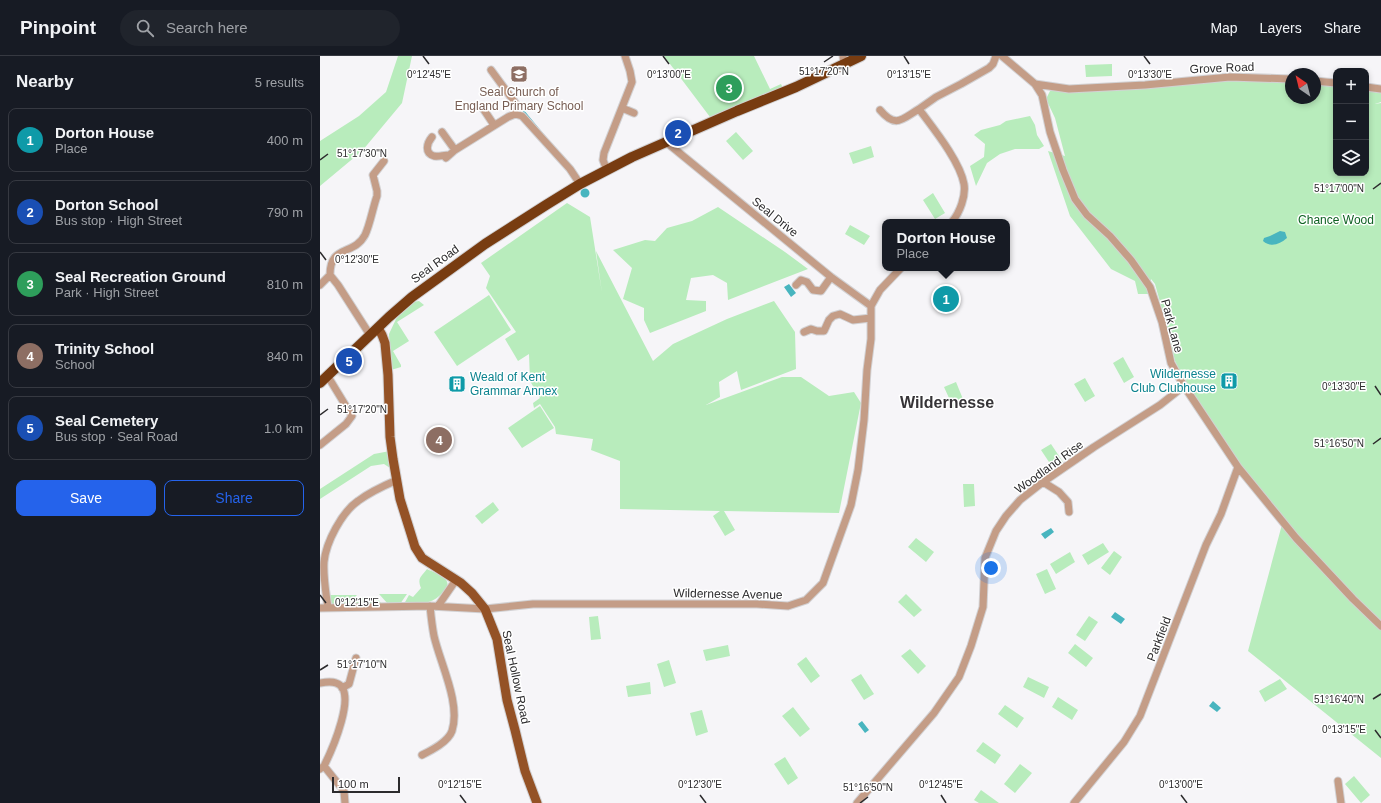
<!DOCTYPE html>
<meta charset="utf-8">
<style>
body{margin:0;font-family:Arial,sans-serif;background:#20242c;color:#f1f3f6}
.controls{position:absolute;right:12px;top:12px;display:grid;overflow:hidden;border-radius:8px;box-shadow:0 2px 6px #0003}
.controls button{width:36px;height:36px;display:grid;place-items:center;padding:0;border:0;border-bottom:1px solid #363941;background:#171b24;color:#f1f3f6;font:20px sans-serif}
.compass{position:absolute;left:965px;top:12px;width:36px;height:36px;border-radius:50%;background:#171b24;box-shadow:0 2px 6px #0003;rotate:325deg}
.scale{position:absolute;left:12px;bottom:10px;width:68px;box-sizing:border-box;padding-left:4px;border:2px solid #2c2b2d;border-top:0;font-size:11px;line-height:14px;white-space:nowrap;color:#2c2b2d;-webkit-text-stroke:3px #fff;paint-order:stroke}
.you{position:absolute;left:671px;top:512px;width:14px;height:14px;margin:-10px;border:3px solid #fff;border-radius:50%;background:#1a73e8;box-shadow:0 0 0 6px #1a73e833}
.badge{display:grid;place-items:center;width:26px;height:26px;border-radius:50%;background:#2563eb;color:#fff;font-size:13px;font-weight:700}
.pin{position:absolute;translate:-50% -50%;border:2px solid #fff;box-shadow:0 1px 4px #0006}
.popup{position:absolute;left:562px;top:163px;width:128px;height:52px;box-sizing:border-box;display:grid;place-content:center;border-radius:8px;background:#171b24;filter:drop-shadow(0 1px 3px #0005);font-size:13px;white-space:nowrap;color:#9ea1a6}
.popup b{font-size:15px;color:#f1f3f6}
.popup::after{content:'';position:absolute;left:50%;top:100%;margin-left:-8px;border:8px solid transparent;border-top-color:#171b24}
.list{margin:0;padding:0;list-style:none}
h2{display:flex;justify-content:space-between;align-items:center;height:52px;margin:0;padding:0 16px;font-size:17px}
h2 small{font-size:13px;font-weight:400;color:#9ea1a6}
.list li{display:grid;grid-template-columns:26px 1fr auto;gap:12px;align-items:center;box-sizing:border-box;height:64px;margin:0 8px 8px;padding:0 8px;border:1px solid #363941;border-radius:8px}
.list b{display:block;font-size:15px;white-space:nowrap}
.list p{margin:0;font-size:13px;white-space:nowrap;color:#9ea1a6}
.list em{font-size:13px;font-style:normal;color:#9ea1a6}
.actions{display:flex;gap:8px;padding:12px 16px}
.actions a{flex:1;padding:9px 0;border:1px solid #2563eb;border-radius:8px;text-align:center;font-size:14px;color:#2563eb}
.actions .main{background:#2563eb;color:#fff}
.icon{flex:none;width:22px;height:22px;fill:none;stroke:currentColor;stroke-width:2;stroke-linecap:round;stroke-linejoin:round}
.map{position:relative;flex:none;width:1061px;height:747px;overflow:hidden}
header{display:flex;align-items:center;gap:24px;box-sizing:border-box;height:56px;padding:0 20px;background:#171b24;border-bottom:1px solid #363941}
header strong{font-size:19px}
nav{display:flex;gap:22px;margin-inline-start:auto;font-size:14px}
.search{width:280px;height:36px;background:#20242c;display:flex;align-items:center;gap:10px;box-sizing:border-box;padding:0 14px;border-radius:22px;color:#9ea1a6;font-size:15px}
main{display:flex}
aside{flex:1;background:#171b24}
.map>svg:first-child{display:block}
.green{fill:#b8ecbc}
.water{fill:#48b5bf}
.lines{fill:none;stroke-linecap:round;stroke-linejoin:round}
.stream{stroke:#48b5bf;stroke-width:1.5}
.minor-casing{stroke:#d2d1d3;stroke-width:9}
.major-casing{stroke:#d2d1d3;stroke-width:11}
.highway-casing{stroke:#d2d1d3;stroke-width:12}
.minor{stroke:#c49d87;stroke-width:7}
.major{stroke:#945226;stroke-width:9}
.highway{stroke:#783c11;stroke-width:10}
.ticks{fill:none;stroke:#2c2b2d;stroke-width:1.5}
.labels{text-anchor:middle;stroke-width:3;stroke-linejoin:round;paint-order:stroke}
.street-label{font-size:12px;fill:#2c2b2d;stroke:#fff}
.education-label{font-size:12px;fill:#785e54;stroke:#fff}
.park-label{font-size:12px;fill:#0f6223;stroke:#fff}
.culture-label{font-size:12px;fill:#0d838f;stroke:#fff;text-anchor:end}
.district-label{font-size:16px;font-weight:bold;fill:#363437;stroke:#fff}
.ticks-label{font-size:10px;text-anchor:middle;fill:#2c2b2d;stroke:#fff;stroke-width:3;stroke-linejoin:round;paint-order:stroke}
</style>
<header>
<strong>Pinpoint</strong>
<div class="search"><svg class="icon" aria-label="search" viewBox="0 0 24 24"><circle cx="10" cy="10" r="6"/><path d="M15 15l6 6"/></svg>Search here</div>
<nav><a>Map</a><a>Layers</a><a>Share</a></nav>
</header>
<main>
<aside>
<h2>Nearby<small>5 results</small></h2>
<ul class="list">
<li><span class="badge" style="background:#0f9aa8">1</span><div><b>Dorton House</b><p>Place</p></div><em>400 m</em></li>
<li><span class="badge" style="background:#1a4fb4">2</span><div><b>Dorton School</b><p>Bus stop · High Street</p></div><em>790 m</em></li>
<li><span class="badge" style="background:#2e9e5b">3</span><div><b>Seal Recreation Ground</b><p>Park · High Street</p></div><em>810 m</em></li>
<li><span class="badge" style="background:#8d6e63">4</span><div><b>Trinity School</b><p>School</p></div><em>840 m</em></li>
<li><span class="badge" style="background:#1a4fb4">5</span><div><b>Seal Cemetery</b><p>Bus stop · Seal Road</p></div><em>1.0 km</em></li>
</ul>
<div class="actions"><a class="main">Save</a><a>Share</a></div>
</aside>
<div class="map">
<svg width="1061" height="747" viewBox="0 0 1061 747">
<rect width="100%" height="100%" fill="#f6f5f8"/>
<path class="green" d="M78 0H92L82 47 42 95 0 130V85L39 60 66 36Z
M344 0H434L450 33 461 28 464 34 393 65Z
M792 8V20L766 21 765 9Z
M910 21 971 25V42H995V26L1016 28V117H1046V29L1061 30V46L1055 48 1061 47V702L928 595 964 461 921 410 867 329 855 305 849 278 835 228 831 223 829 238H818L815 225 791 213 750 160 728 95 745 100 735 62 726 43 730 35Z
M710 60 715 69 717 79 724 90 719 93H695L680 98 667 107 656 130 650 110 664 101 665 88 654 79 661 74 680 69 686 65Z
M416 76 433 95 423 104 406 85Z
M551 90 554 101 533 108 529 97Z
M613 137 625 157 615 163 603 144Z
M247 147 270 161 282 237 276 195 333 305 353 288 407 263 454 245 475 276 476 313 421 334 417 315 399 326 400 341 386 349 462 321H481L509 340 534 336 541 347 519 457 404 455 415 474 405 480 393 460 400 455 300 453V405L271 394 273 383 236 378 235 371 220 348 214 352 213 347 220 342 210 325 209 298 198 305 185 283 196 276 166 232 170 220 161 207Z
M398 151 465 196 488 213 408 244 407 227 393 219 371 222 366 244 386 245V255L330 277 324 264V252L303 243 312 212 293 194 325 184 335 185 347 172 372 165Z
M530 169 550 180 544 189 525 178Z
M169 239 191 274 137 310 114 276Z
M99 245 104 249 77 266 89 285 73 295 81 309V311L71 314 69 278 76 263 86 251 93 246Z
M803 301 814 321 804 327 793 307Z
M765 322 775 340 765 346 754 328Z
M636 326 645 348 634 353 624 331Z
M220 350 234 372 202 392 188 372Z
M731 388 743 406 733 412 721 394Z
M70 395V412L64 408 51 410 0 443V433L54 398Z
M643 428H654L655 450 644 451Z
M173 446 179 454 162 468 155 460Z
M596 482 614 496 606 506 588 491Z
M783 487 789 496 768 509 762 499Z
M794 495 802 501 790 519 781 512Z
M750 496 755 506 736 518 730 508Z
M107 513C113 516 123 519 126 524 129 528 127 532 124 535 113 549 100 548 84 548L89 539 93 541 101 532C97 522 101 521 107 513Z
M727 513 736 533 725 538 716 518Z
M59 538H87L80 548H68Z
M586 538 602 554 594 561 578 546Z
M10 539H37L27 549 12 550Z
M56 541 61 547 35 548 40 542Z
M278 560 281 583 271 584 269 561Z
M769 560 778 566 765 585 756 579Z
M755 588 773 602 766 611 748 597Z
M408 589 410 600 386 605 383 594Z
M590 593 606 610 598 618 581 600Z
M486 601 500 620 491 627 477 608Z
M349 604 356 627 344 631 337 608Z
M541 618 554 638 544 644 531 624Z
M708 621 729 631 724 642 703 631Z
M960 623 967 633 945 646 939 635Z
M330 626 331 638 308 641 306 630Z
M738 641 758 654 752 664 732 651Z
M685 649 704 662 697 672 678 658Z
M473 651 490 673 480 681 462 660Z
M382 654 388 676 376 680 370 657Z
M663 686 681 699 675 708 656 695Z
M465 701 478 722 468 729 454 708Z
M700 708 712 717 695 737 684 728Z
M1034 720 1050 739 1041 747 1025 728Z
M661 734 679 747H659L654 744Z"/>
<path class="water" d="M260.5 137a4.5 4.5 0 1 1 9 0a4.5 4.5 0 1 1-9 0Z
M960 175 965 176 967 182C960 188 951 192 943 185L944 182 950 180Z
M469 228 476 237 471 241 464 231Z
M731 472 734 476 725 483 721 478Z
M795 556 805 563 801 568 791 561Z
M893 645 901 652 897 656 889 650Z
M542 665 549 674 545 677 538 668Z"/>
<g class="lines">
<path class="stream" d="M202 53 226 82"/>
<g class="minor-casing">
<path id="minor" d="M523 0 524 8
M682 0 715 28 722 39 730 76 743 114 755 143 767 159 790 180 811 204 830 231 842 266 851 307 864 330 918 411 976 482 1033 543 1061 570
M171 14 196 48 195 58 202 60 250 113 260 128
M995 25 1016 27
M715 28 749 33 825 29 910 21 971 23
M1046 31 1061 33
M162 51 174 69
M302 52 314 57
M560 54C576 73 582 63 599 53
M122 76 135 94
M112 81C107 87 104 97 114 100 118 101 124 99 129 99
M346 86 511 221 551 250
M126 102 135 94 188 61 195 58
M287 114 283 104 284 97 312 26 310 15 305 0
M632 166C640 156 646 140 644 128 640 105 613 72 599 53L616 41 641 28 669 12 673 8 676 0
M10 219C10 188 34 200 45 179 50 169 53 151 57 140V135L53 119 64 105
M0 229 10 219 18 229 50 279
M476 229 481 224 487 226 493 234 501 235 511 221
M484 276 491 273 497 275H504L509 264 513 260 520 258 533 264 551 262
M0 389 26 368 32 360 7 319
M723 426 739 436 748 446 749 456
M118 550 136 524
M0 552 110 550 165 553 213 548H437L468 550 486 544 503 527 531 449 538 414 544 364 547 314 551 283V250L560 234 581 212
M8 552C6 537 3 521 4 506 6 486 22 456 38 445 50 436 63 430 77 424
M0 627C5 626 11 625 16 627 39 634 11 696 4 710L0 713
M22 632 29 628 36 602
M102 699C112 694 128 686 132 675 141 647 120 607 114 580 112 570 111 560 110 550
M4 710 24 735 25 747
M1018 725 1021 747
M537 747 614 657 639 621 651 590 663 551 665 502 676 475 686 460 700 444 723 426 774 391 840 349 864 330
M754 747 804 686 820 660 886 489 901 458 918 411"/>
</g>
<g class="major-casing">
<path id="major" d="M58 272 62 279 65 287 68 319 70 381 73 403 80 443 91 478 95 491 102 502 141 527 152 537 165 553 177 583 187 644 195 674 205 715 217 747"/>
</g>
<g class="highway-casing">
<path id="highway" d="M0 327 69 261 92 241 165 188 226 149 260 128 312 101 417 55 476 31 541 0"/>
</g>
<use href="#minor" class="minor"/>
<use href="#major" class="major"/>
<use href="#highway" class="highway"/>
</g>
<path class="ticks" d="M103 0 109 8M343 0 349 8M584 0 589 8M824 0 830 8M504 6 513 0M0 104 8 98M1053 133 1061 127M0 196 6 204M1055 330 1061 339M0 359 8 353M1053 388 1061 382M0 539 6 547M0 614 8 609M1053 643 1061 638M1055 674 1061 682M140 739 146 747M380 739 386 747M621 739 626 747M861 739 867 747M540 747 548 741"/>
<defs>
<g id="school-square" transform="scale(0.9)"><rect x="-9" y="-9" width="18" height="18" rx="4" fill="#8d6e63" stroke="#fff"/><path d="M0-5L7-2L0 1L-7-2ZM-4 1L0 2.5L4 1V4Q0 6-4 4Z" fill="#fff"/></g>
<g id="building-square" transform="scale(0.9)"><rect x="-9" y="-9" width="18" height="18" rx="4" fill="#0f9aa8" stroke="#fff"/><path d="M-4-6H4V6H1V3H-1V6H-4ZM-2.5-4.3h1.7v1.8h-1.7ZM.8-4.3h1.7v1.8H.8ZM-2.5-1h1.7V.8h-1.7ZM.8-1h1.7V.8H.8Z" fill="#fff"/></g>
</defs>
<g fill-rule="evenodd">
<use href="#school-square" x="199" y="18"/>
<use href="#building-square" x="909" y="325"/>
<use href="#building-square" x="137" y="328"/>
</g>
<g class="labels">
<g class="street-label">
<text transform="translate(902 12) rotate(-2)" y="4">Grove Road</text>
<text transform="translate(455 161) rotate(39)" y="4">Seal Drive</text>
<text transform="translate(115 208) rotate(-36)" y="4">Seal Road</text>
<text transform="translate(852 270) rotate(75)" y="4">Park Lane</text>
<text transform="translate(729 411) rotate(-36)" y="4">Woodland Rise</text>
<text transform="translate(408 538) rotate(1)" y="4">Wildernesse Avenue</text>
<text transform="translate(839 583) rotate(-69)" y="4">Parkfield</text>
<text transform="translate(196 621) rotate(78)" y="4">Seal Hollow Road</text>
</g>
<g class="education-label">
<text x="199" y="40">Seal Church of<tspan x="199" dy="14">England Primary School</tspan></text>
</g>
<g class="park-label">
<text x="1016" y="168">Chance Wood</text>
</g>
<g class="culture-label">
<text x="896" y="322">Wildernesse<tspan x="896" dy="14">Club Clubhouse</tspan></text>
<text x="150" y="325" text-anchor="start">Weald of Kent<tspan x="150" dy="14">Grammar Annex</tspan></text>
</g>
<g class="district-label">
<text x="627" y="352">Wildernesse</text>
</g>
</g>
<g class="ticks-label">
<text x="504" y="19">51°17'20"N</text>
<text x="109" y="22">0°12'45"E</text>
<text x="349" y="22">0°13'00"E</text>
<text x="830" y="22">0°13'30"E</text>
<text x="589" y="22">0°13'15"E</text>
<text x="42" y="101">51°17'30"N</text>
<text x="1019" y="136">51°17'00"N</text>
<text x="37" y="207">0°12'30"E</text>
<text x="1024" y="334">0°13'30"E</text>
<text x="42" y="357">51°17'20"N</text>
<text x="1019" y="391">51°16'50"N</text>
<text x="37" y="550">0°12'15"E</text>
<text x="42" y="612">51°17'10"N</text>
<text x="1019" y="647">51°16'40"N</text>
<text x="1024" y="677">0°13'15"E</text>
<text x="140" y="732">0°12'15"E</text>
<text x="380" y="732">0°12'30"E</text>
<text x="621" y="732">0°12'45"E</text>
<text x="861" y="732">0°13'00"E</text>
<text x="548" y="735">51°16'50"N</text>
</g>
</svg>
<div class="controls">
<button>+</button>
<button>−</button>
<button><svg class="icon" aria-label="layers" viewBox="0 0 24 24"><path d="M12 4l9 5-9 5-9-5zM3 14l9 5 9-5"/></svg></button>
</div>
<svg class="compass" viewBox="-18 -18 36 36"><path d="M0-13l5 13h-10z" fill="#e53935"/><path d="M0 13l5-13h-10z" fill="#9ea1a6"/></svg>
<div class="scale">100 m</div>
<div class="you"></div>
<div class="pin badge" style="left:626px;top:243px;background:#0f9aa8">1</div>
<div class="popup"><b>Dorton House</b>Place</div>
<div class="pin badge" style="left:358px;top:77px;background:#1a4fb4">2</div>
<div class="pin badge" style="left:409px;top:32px;background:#2e9e5b">3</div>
<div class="pin badge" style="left:119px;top:384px;background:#8d6e63">4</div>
<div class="pin badge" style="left:29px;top:305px;background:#1a4fb4">5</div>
</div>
</main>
